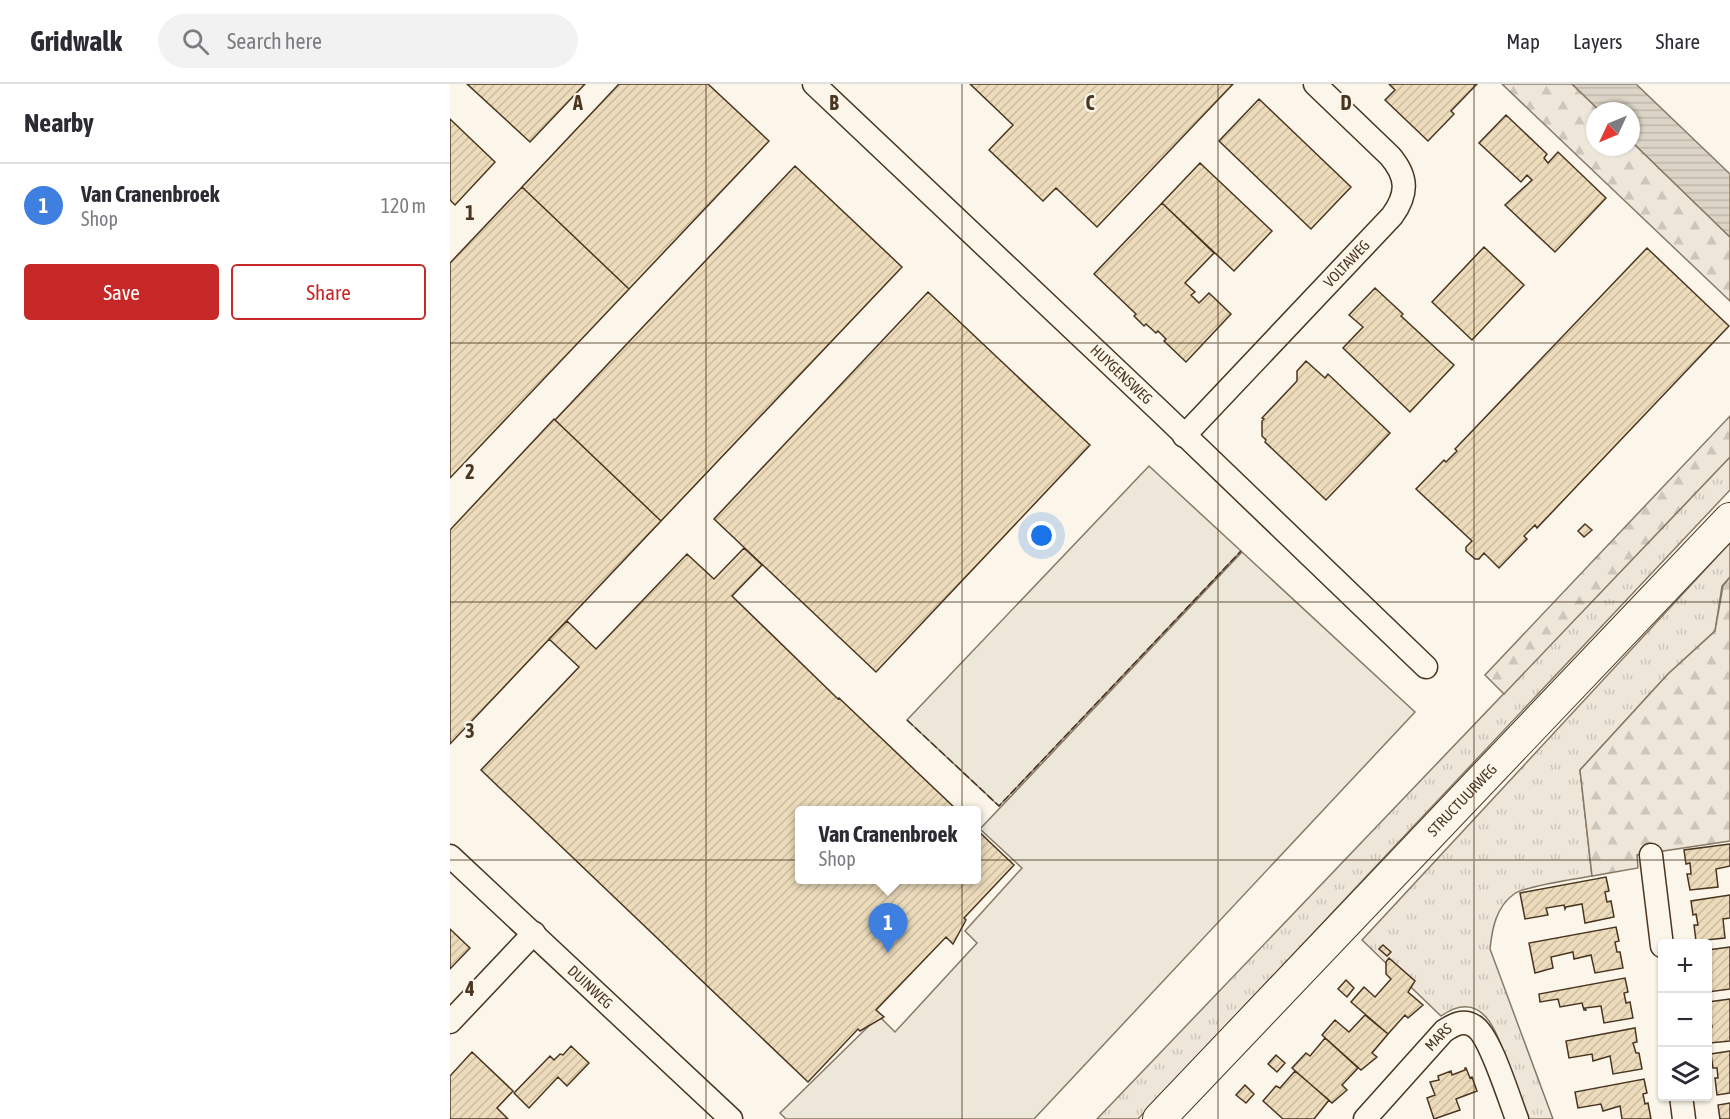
<!DOCTYPE html>
<meta charset="utf-8">
<style>
body{margin:0;font-family:"Asap Condensed",sans-serif;background:#f2f2f3;color:#2b2b33}
.controls{position:absolute;right:18px;bottom:18px;display:grid;overflow:hidden;border-radius:6px;box-shadow:0 2px 4px #0004}
.controls button{width:54px;height:54px;display:grid;place-items:center;padding:0;border:0;border-bottom:2px solid #e1e1e2;background:#fff;color:#2b2b33;font:30px sans-serif}
.compass{position:absolute;left:1136px;top:18px;width:54px;height:54px;border-radius:50%;background:#fff;box-shadow:0 2px 4px #0004;rotate:226deg}
.you{position:absolute;left:592px;top:452px;width:21px;height:21px;margin:-15px;border:4px solid #fff;border-radius:50%;background:#1a73e8;box-shadow:0 0 0 9px #1a73e833}
.badge{display:grid;place-items:center;width:39px;height:39px;border-radius:50%;background:#c62828;color:#fff;font-size:20px;font-weight:700}
.pin{position:absolute;translate:-50% -50px;filter:drop-shadow(0 2px 3px #0008)}
.pin::after{content:'';position:absolute;top:32px;width:21px;height:18px;background:inherit;clip-path:polygon(0 0,100% 0,50% 100%)}
.popup{position:absolute;left:345px;top:722px;width:186px;height:78px;box-sizing:border-box;display:grid;place-content:center;border-radius:6px;background:#fff;filter:drop-shadow(0 2px 4px #0005);font-size:20px;white-space:nowrap;color:#7c7c81}
.popup b{font-size:22px;color:#2b2b33}
.popup::after{content:'';position:absolute;left:50%;top:100%;margin-left:-12px;border:12px solid transparent;border-top-color:#fff}
.list{margin:0;padding:0;list-style:none}
h2{display:flex;justify-content:space-between;align-items:center;height:78px;margin:0;padding:0 24px;font-size:26px}
h2 small{font-size:20px;font-weight:400;color:#7c7c81}
.list li{display:grid;grid-template-columns:39px 1fr auto;gap:18px;align-items:center;box-sizing:border-box;height:84px;padding:0 24px;border-top:2px solid #e1e1e2}
.list b{display:block;font-size:22px;white-space:nowrap}
.list p{margin:0;font-size:20px;white-space:nowrap;color:#7c7c81}
.list em{font-size:20px;font-style:normal;color:#7c7c81}
.actions{display:flex;gap:12px;padding:18px 24px}
.actions a{flex:1;padding:14px 0;border:2px solid #c62828;border-radius:6px;text-align:center;font-size:21px;color:#c62828}
.actions .main{background:#c62828;color:#fff}
.icon{flex:none;width:33px;height:33px;fill:none;stroke:currentColor;stroke-width:2;stroke-linecap:round;stroke-linejoin:round}
.map{position:relative;flex:none;width:1280px;height:1035px;overflow:hidden}
header{display:flex;align-items:center;gap:36px;box-sizing:border-box;height:84px;padding:0 30px;background:#fff;border-bottom:2px solid #e1e1e2}
header strong{font-size:28px}
nav{display:flex;gap:33px;margin-inline-start:auto;font-size:21px}
.search{width:420px;height:54px;background:#f2f2f3;display:flex;align-items:center;gap:15px;box-sizing:border-box;padding:0 21px;border-radius:33px;color:#7c7c81;font-size:22px}
main{display:flex}
aside{flex:1;background:#fff}
.map>svg:first-child{display:block}
.grass{fill:url(#grass-tufts);stroke:#887966;stroke-width:1.5}
.forest{fill:url(#forest-firs);stroke:#887966;stroke-width:1.5}
.parking{fill:#ede7d9;stroke:#887966;stroke-width:1.5}
.water{fill:url(#water-rules);stroke:#887966;stroke-width:1.5}
.building{fill:url(#building-hatch);stroke:#4a3520;stroke-width:1.5}
.lines{fill:none;stroke-linecap:round;stroke-linejoin:round}
.minor-casing{stroke:#4a3520;stroke-width:25}
.secondary-casing{stroke:#4a3520;stroke-width:34}
.minor{stroke:#fbf6e9;stroke-width:22}
.secondary{stroke:#fbf6e9;stroke-width:32}
.fence{stroke:#4a3520;stroke-width:1.5;stroke-dasharray:8 3;stroke-linecap:butt}
.grid{fill:none;stroke:#4a3520;stroke-width:1.5;stroke-opacity:0.55}
.labels{text-anchor:middle;stroke-width:4.5;stroke-linejoin:round;paint-order:stroke}
.street-label{font-size:15px;fill:#4a3520;stroke:#fbf6e9}
.grid-label{font-size:20px;text-anchor:middle;font-weight:bold;fill:#4a3520;stroke:#fbf6e9;stroke-width:4.5;stroke-linejoin:round;paint-order:stroke}
</style>
<header>
<strong>Gridwalk</strong>
<div class="search"><svg class="icon" aria-label="search" viewBox="0 0 24 24"><circle cx="10" cy="10" r="6"/><path d="M15 15l6 6"/></svg>Search here</div>
<nav><a>Map</a><a>Layers</a><a>Share</a></nav>
</header>
<main>
<aside>
<h2>Nearby<small></small></h2>
<ul class="list">
<li><span class="badge" style="background:#3f7fe0">1</span><div><b>Van Cranenbroek</b><p>Shop</p></div><em>120 m</em></li>
</ul>
<div class="actions"><a class="main">Save</a><a>Share</a></div>
</aside>
<div class="map">
<svg width="1280" height="1035" viewBox="0 0 1280 1035">
<defs>
<pattern id="grass-tufts" width="24" height="20" patternUnits="userSpaceOnUse" patternTransform="scale(1.5)"><rect width="24" height="20" fill="#ede6d9"/><path d="M3 7l-1-3M5 7V3M7 7l1-3M15 17l-1-3M17 17v-4M19 17l1-3" fill="none" stroke="#cdc6ba"/></pattern>
<pattern id="forest-firs" width="22" height="20" patternUnits="userSpaceOnUse" patternTransform="scale(1.5)"><rect width="22" height="20" fill="#ede6d9"/><path d="M5 1l3.5 6h-7zM16 11l3.5 6h-7z" fill="#cdc6ba"/></pattern>
<pattern id="water-rules" width="6" height="5" patternUnits="userSpaceOnUse" patternTransform="scale(1.5)"><rect width="6" height="5" fill="#dcd4c6"/><path d="M0 2.5h6" fill="none" stroke="#beb7aa"/></pattern>
<pattern id="building-hatch" width="6" height="6" patternUnits="userSpaceOnUse" patternTransform="scale(1.5)"><rect width="6" height="6" fill="#ecdcbc"/><path d="M-1 1l2-2M0 6l6-6M5 7l2-2" fill="none" stroke="#ccbda1"/></pattern>
</defs>
<rect width="100%" height="100%" fill="#fbf6e9"/>
<path class="grass" d="M1280 373V406L688 1035H647Z
M1280 459V493L1272 502 1265 547 1218 590 1130 686 1142 792C1126 795 1074 802 1064 810 1046 823 1042 845 1040 865L1103 1035H1078C1071 1017 1065 999 1058 982 1048 951 1034 902 991 932L912 856Z"/>
<path class="forest" d="M1052 0H1122L1150 27H1145V63H1181V57L1280 153V217Z
M1280 332V373L1054 610 1035 591Z
M1280 493V757L1187 771 1188 784 1142 792 1130 686 1218 590 1265 547 1273 502Z"/>
<path class="parking" d="M699 382 791 467 549 722 457 636Z
M792 468 965 628 584 1035H336L330 1029 429 932 445 948 527 859 515 847 572 784 530 745Z"/>
<path class="water" d="M1122 0H1186L1280 90V153L1181 57V27H1150Z"/>
<path class="building" d="M17 0H135L80 58Z
M169 0H258L319 57 179 205 72 103Z
M520 0H783L647 143 606 104 593 117 539 66 563 41Z
M939 0H1027L1001 27 1004 30 978 57 935 16 945 6Z
M809 15 901 103 861 145 769 57Z
M1056 31 1097 70 1094 74 1098 79 1108 68 1156 114 1105 168 1055 121 1082 96 1077 91 1071 98 1029 59Z
M0 35 45 78 5 121 0 116Z
M750 79 822 147 784 187 712 119Z
M345 82 452 183 211 437 105 336Z
M72 103 179 205 0 394V179Z
M712 119 764 169 735 199 745 208 741 211 749 219 759 209 781 230 736 278 714 257 716 255 708 247 706 249 696 240 694 242 684 232 686 230 644 190Z
M1034 163 1074 201 1022 256 982 218Z
M1197 164 1279 242 1087 444 1085 441 1074 452 1077 455 1049 484 1034 469 1029 475H1025L1016 467V463L1022 457 966 405 994 376 996 378 1007 367 1005 365Z
M925 204 953 230 951 232 1004 281 960 328 893 264 913 243 899 231Z
M478 208 640 361 426 588 264 435Z
M856 277 875 294 878 290 940 349 876 416 815 358 816 356 812 352V337L814 335 812 334 847 297V287Z
M104 335 211 437 0 660V446Z
M1135 440 1142 446 1134 453 1128 447Z
M294 464 312 481 282 512 388 615 389 614 507 726H350V796H526V745L564 781 514 834 516 836 503 860 496 853 426 926 434 933 410 947 408 945 358 998 31 686 129 583 99 555 117 537 146 565 237 470 264 495Z
M1280 760V782L1266 785 1268 803 1240 806 1237 790H1241L1240 779 1236 780 1234 766Z
M1156 793 1159 807 1155 808 1157 818 1161 817 1164 833 1135 839 1132 820 1116 823 1115 825 1114 821 1096 824 1098 831 1075 835 1070 809Z
M1280 811V834L1273 835 1275 854 1246 857 1244 841H1248L1246 830 1243 831 1241 817Z
M1166 843 1169 857 1165 858 1167 868H1170L1173 884 1145 889 1141 871 1124 875 1123 868 1101 873 1103 884 1085 889 1079 859Z
M0 845 20 864 0 885Z
M933 861 941 868 937 872 929 865Z
M1280 863V905L1258 908V866Z
M939 874 965 897 958 908 973 921 958 934 955 931 938 950 901 918 914 903 925 913 941 895 936 890V878Z
M1175 894 1178 908 1174 909 1176 919 1180 918 1183 934 1154 939 1151 922 1135 924 1136 926H1134L1132 919 1110 923 1108 915 1090 918 1089 910Z
M896 896 904 904 897 913 888 905Z
M1280 915V957L1260 959 1258 943H1262L1260 932 1258 933V918Z
M915 931 938 950 922 969 927 973 911 986 872 951 885 936 899 948Z
M1185 944 1187 958 1183 959 1186 969H1189L1192 985 1163 990 1160 972 1143 977 1142 970 1119 974 1116 957Z
M875 954 908 984 892 1001 897 1006 882 1019 842 984 856 969 860 972Z
M121 962 139 979 117 1002 108 993 79 1024 64 1009 100 972 104 976 110 970 113 971Z
M1280 967V1009L1267 1011 1265 994H1268L1267 984H1263L1261 970Z
M22 968 63 1007 47 1024 58 1035H0V992Z
M826 971 835 979 827 988 818 980Z
M1015 984H1016L1020 994 1022 993 1027 1007 1006 1015 1010 1026 984 1035 977 1014 985 1011 980 998 989 996 988 992 1001 987 1002 991 1015 986Z
M845 987 879 1016 864 1035H833L813 1017 826 1002 830 1004Z
M1194 995 1197 1009 1193 1010 1195 1020 1198 1019 1201 1035H1172L1170 1022 1153 1027 1151 1020 1128 1024 1125 1008Z
M795 1001 804 1010 796 1019 786 1011Z
M1280 1019V1035H1270L1268 1021Z"/>
<g class="lines">
<g class="minor-casing">
<g id="minor">
<path id="s1" d="M364 0 713 330 976 583"/>
<path id="s2" d="M734 352 942 132C958 110 958 93 940 72L865 0"/>
<path d="M1201 771 1212 862"/>
<path id="s3" d="M0 772 281 1035"/>
<path d="M0 938 84 849"/>
<path d="M1231 1012 1234 1035"/>
<path id="s4" d="M915 1035 994 947C1003 941 1013 935 1024 942 1040 951 1059 1015 1067 1035"/>
</g>
</g>
<g class="secondary-casing">
<g id="secondary">
<path id="s5" d="M709 1035 1280 435"/>
</g>
</g>
<use href="#minor" class="minor"/>
<use href="#secondary" class="secondary"/>
<path class="fence" d="M457 636 549 722 791 467"/>
</g>
<path class="grid" d="M256 0V1035M512 0V1035M768 0V1035M1024 0V1035M0 259H1280M0 518H1280M0 776H1280"/>
<g class="labels">
<g class="street-label">
<text dy="5" stroke="none"><textPath href="#s2" startOffset="237">VOLTAWEG</textPath></text>
<text dy="5" stroke="none"><textPath href="#s1" startOffset="423">HUYGENSWEG</textPath></text>
<text dy="5" stroke="none"><textPath href="#s5" startOffset="440">STRUCTUURWEG</textPath></text>
<text dy="5" stroke="none"><textPath href="#s3" startOffset="192">DUINWEG</textPath></text>
<text dy="5" stroke="none"><textPath href="#s4" startOffset="110">MARS</textPath></text>
</g>
</g>
<g class="grid-label">
<text x="128" y="26">A</text>
<text x="384" y="26">B</text>
<text x="640" y="26">C</text>
<text x="896" y="26">D</text>
<text x="20" y="136">1</text>
<text x="20" y="395">2</text>
<text x="20" y="654">3</text>
<text x="20" y="912">4</text>
</g>
</svg>
<div class="controls">
<button>+</button>
<button>−</button>
<button><svg class="icon" aria-label="layers" viewBox="0 0 24 24"><path d="M12 4l9 5-9 5-9-5zM3 14l9 5 9-5"/></svg></button>
</div>
<svg class="compass" viewBox="-18 -18 36 36"><path d="M0-13l5 13h-10z" fill="#e53935"/><path d="M0 13l5-13h-10z" fill="#7c7c81"/></svg>
<div class="you"></div>
<div class="pin badge" style="left:438px;top:869px;background:#3f7fe0">1</div>
<div class="popup"><b>Van Cranenbroek</b>Shop</div>
</div>
</main>
